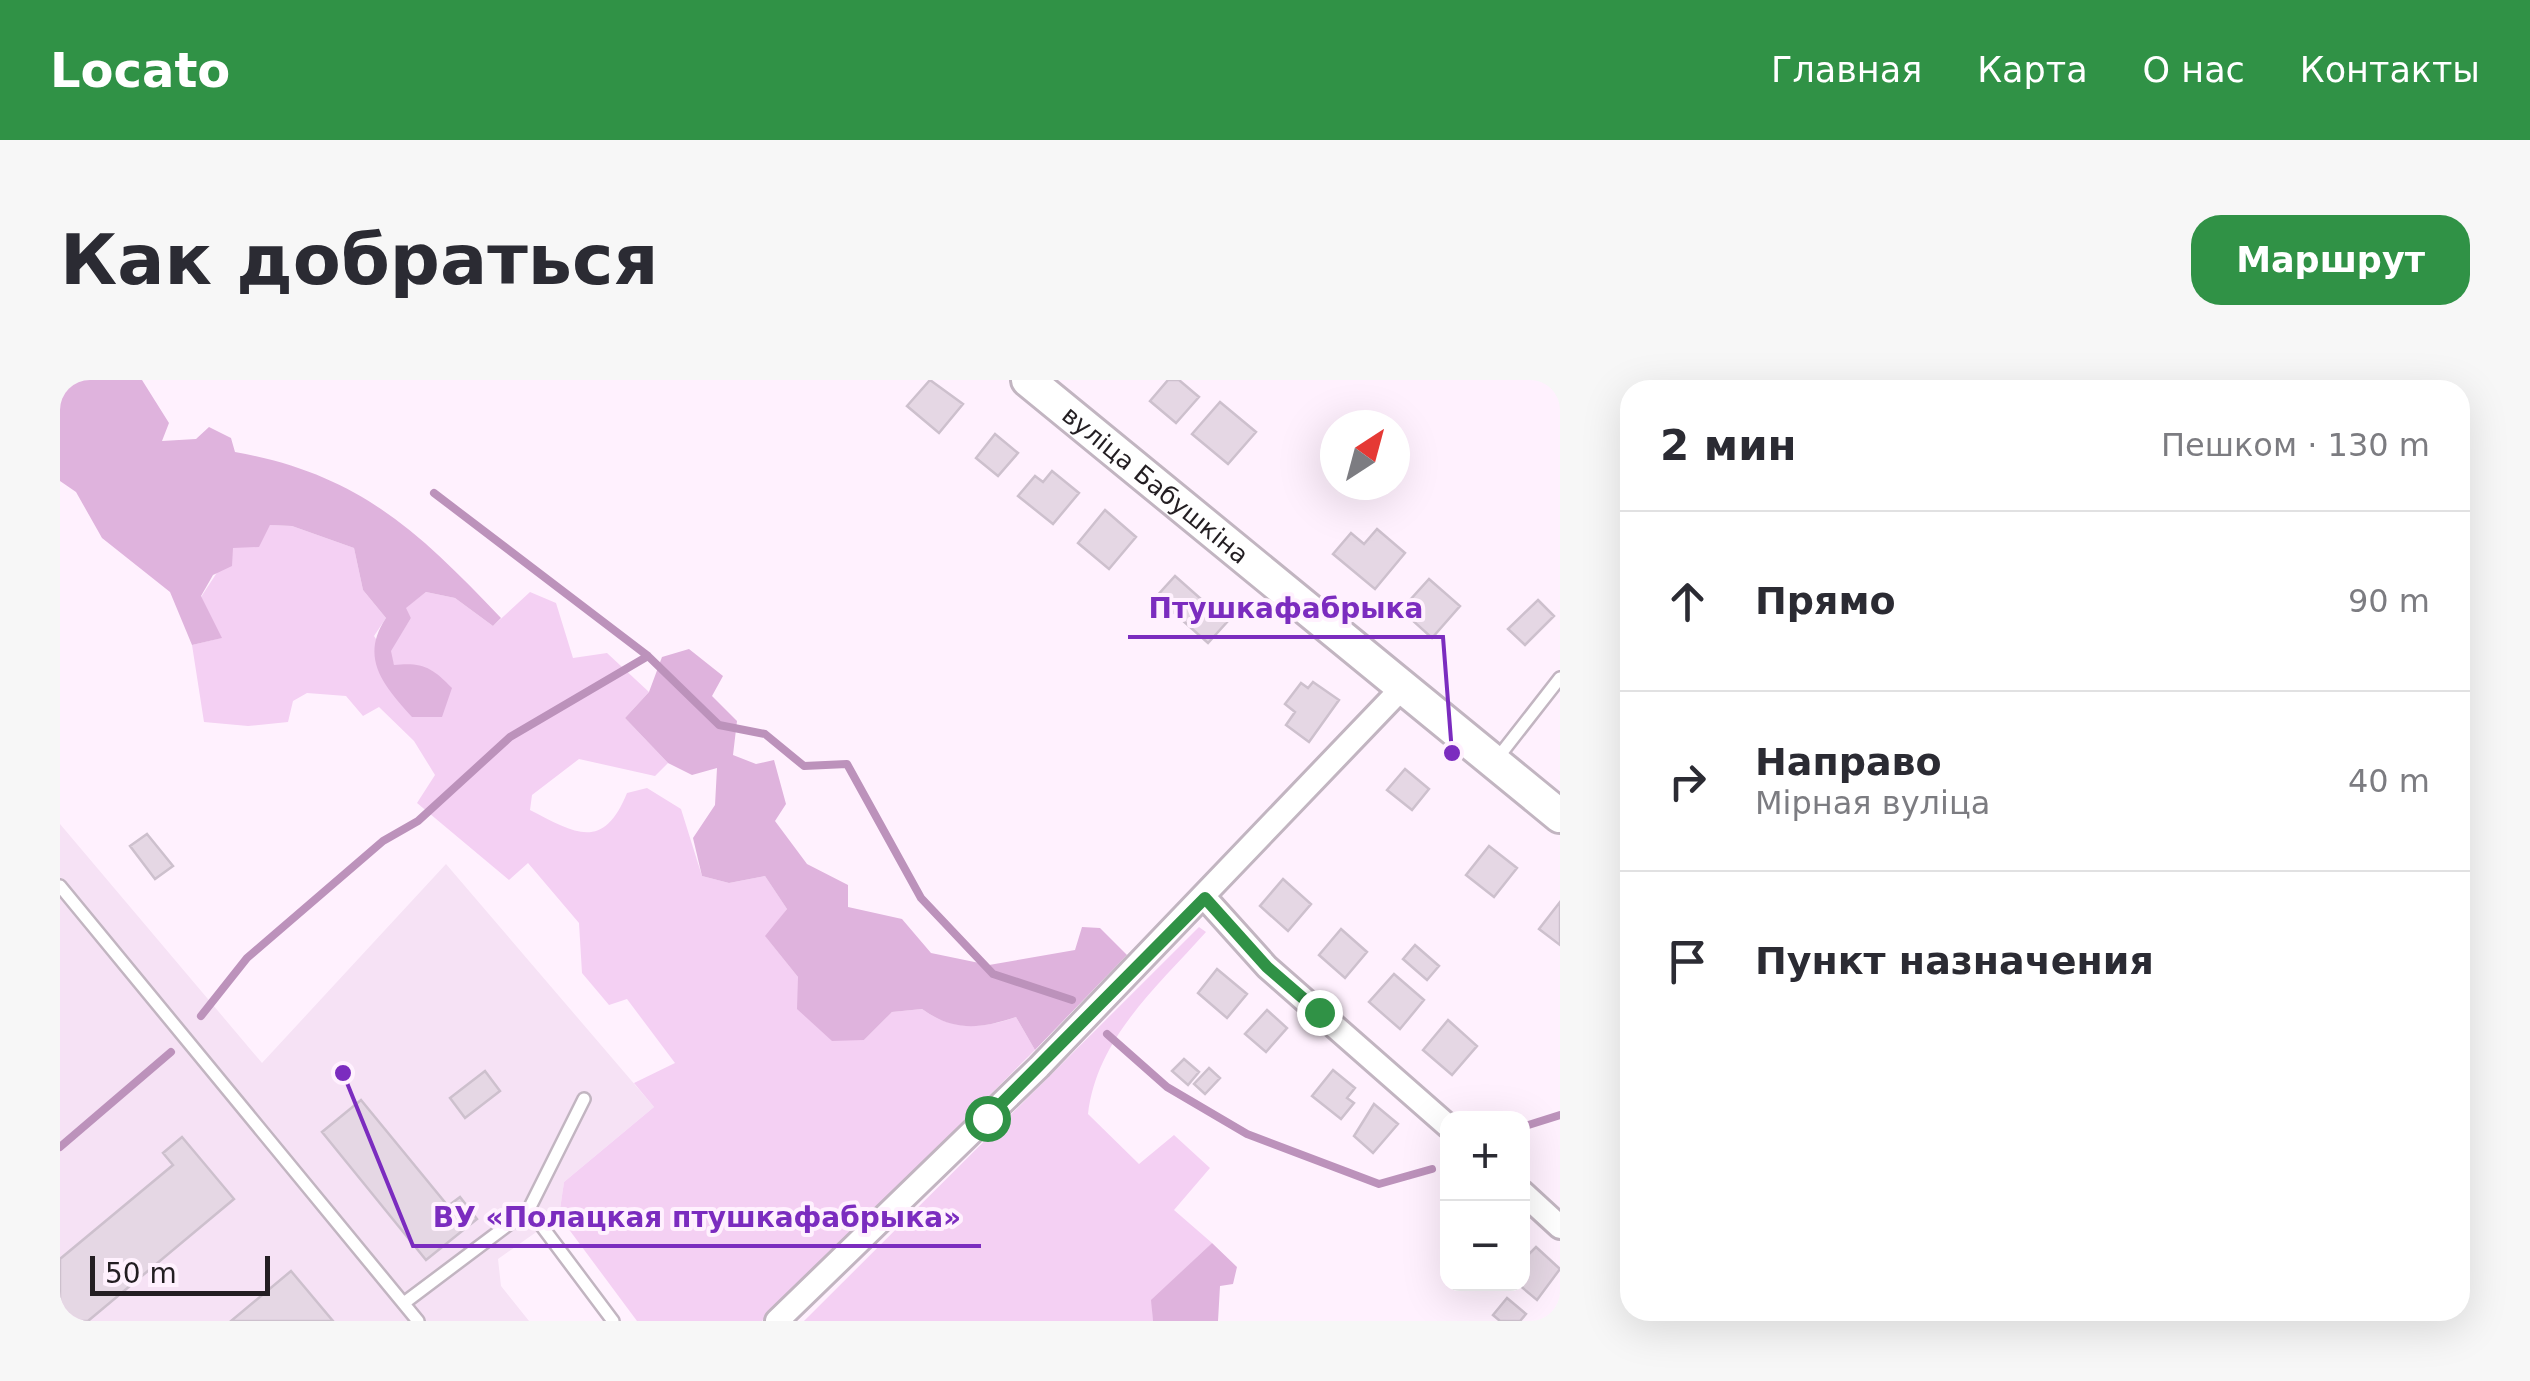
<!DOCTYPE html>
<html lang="ru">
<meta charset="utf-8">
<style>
body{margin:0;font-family:"DejaVu Sans",sans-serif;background:#f7f7f7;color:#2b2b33}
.controls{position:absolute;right:30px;bottom:30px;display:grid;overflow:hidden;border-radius:20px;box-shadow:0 10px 40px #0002}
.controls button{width:90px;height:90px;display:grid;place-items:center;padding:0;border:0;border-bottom:2px solid #e1e1e2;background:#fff;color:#2b2b33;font:50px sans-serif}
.compass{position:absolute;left:1260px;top:30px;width:90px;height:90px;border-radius:50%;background:#fff;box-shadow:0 10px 40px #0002;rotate:36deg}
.scale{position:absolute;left:30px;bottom:25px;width:180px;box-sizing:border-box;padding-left:10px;border:5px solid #231e22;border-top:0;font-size:28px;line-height:35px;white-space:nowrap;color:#231e22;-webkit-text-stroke:8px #fff1fe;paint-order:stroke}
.stop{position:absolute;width:30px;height:30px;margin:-22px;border:8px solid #309246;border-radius:50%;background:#fff}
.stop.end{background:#309246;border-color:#fff;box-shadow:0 2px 10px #0008}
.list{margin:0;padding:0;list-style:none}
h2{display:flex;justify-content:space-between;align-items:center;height:130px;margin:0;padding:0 40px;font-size:42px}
h2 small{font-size:32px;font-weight:400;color:#7c7c81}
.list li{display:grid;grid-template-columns:65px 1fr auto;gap:30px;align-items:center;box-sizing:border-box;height:180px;padding:0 40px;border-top:2px solid #e1e1e2}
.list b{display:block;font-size:38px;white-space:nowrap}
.list p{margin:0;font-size:32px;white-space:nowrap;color:#7c7c81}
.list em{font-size:32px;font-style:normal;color:#7c7c81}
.icon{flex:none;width:55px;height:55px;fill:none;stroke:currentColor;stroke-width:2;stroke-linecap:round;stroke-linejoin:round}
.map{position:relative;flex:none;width:1500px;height:941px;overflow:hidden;border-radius:30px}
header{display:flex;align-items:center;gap:60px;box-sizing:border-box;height:140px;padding:0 50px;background:#309246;color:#fff}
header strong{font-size:48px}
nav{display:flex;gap:55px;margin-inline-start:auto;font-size:35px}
.intro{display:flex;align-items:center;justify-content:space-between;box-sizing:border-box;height:240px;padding:0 60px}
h1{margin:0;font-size:70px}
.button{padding:25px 45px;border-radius:30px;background:#309246;color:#fff;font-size:35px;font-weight:700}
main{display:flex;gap:60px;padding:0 60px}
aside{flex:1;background:#fff;border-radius:30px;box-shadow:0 10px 40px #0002}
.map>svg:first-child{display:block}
.built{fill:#f6e2f5}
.green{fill:#f4d0f3}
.forest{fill:#dfb3dd}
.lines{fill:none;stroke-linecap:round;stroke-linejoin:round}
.stream{stroke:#bc92bb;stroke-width:8}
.building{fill:#e5d7e4;stroke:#cdc0cd;stroke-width:2.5}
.lane-casing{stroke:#c2b5c1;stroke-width:16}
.street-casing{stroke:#c2b5c1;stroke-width:28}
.secondary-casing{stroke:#c2b5c1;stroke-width:38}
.lane{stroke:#fff;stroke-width:11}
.street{stroke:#fff;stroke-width:22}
.secondary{stroke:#fff;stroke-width:32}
.route{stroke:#309246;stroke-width:12}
.labels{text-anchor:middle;stroke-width:8;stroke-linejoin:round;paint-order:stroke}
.street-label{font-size:25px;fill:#231e22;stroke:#fff1fe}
.leader{fill:none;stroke:#7b2cbf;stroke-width:4}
.callout-dot{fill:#7b2cbf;stroke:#fff1fe;stroke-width:4}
.callout-label{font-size:28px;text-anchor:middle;font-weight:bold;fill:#7b2cbf;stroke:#fff1fe;stroke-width:8;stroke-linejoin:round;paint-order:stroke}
</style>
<header>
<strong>Locato</strong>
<nav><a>Главная</a><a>Карта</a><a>О нас</a><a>Контакты</a></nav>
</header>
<div class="intro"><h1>Как добраться</h1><a class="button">Маршрут</a></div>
<main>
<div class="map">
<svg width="1500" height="941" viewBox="0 0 1500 941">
<rect width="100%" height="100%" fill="#fff1fe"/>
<path class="built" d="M0 444 202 683 386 484 594 727 504 802 499 836 438 879 441 906 469 941H0Z"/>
<path class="green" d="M210 145 232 146 294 168 303 210 326 238 314 256 334 286 330 271 351 238 345 228 366 212 395 218 433 246 470 212 496 223 513 278 547 273 589 312 565 338 608 383 595 396 519 379 472 415 470 430C515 453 543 472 567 413L587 408 621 429 642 496 669 503 705 496 727 529 706 557 738 597 804 660 832 632 862 629C892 651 922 649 956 637L975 670 702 941H577L499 836 504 802 594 727 574 703 615 683 567 619 549 625 522 593 519 543 468 483 449 500 357 423 375 395 354 361 319 327 303 336 286 316 247 313 233 321 228 342 188 346 144 342 132 265 161 258 141 217 173 168Z
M1139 547 1146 552C1097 607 1037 658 1028 734L1079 784 1114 755 1150 788 1114 830 1152 863 1092 920 1093 941H744Z"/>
<path class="forest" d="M0 0H82L109 43 102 61 136 59 149 47 171 58 175 72C299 94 358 151 441 238L433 246 395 218 366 212 346 228 351 238 331 271 334 285C362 282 372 287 392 308L382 337H352C324 306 299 278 326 238L303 210 294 168 232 146 210 145 199 167 173 168 172 186 153 195 141 216 162 258 132 265 110 212 42 158 16 112 0 101Z
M629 269 663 296 652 316 677 341 673 375 696 384 714 380 726 424 715 441 747 484 788 505V527L842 539 871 573 929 585 1015 570 1022 547 1040 548 1067 575 975 670 956 637C920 649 894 652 862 629L832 632 804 660 772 661 737 629 738 597 705 556 727 529 705 496 669 503 642 496 633 458 655 425 657 388 632 395 608 383 565 338 589 312 602 277Z
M1152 863 1177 887 1173 904 1160 906 1158 941H1093L1091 920Z"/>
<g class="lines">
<path class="stream" d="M374 113 588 276 659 345 705 354 744 386 787 384 861 518 933 594 1012 620
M141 636 187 578 323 461 358 441 450 357 588 276
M1047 654 1107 707 1187 754 1319 804 1372 789
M1462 747 1500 735
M0 767 111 672"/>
</g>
<path class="building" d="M870 0 903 24 879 53 847 26Z
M1108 0H1119L1139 17 1116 43 1090 21Z
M1160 22 1196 52 1168 84 1132 54Z
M935 54 958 73 938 96 916 78Z
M992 91 1019 113 993 144 958 116 975 96 983 102Z
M1045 130 1076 157 1049 189 1018 163Z
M1317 149 1345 173 1315 209 1273 174 1291 153 1304 164Z
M1115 196 1167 242 1148 263 1096 217Z
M1369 199 1400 226 1372 258 1341 230Z
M1478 220 1494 236 1465 265 1448 249Z
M1253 302 1279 320 1249 362 1226 345 1235 332 1225 324 1241 303 1248 308Z
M1345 389 1369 409 1352 430 1327 410Z
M87 454 113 486 95 499 70 466Z
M1429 466 1457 488 1434 517 1406 495Z
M1223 499 1251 524 1228 551 1200 526Z
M1500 522V565L1479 549Z
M1281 549 1307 572 1285 598 1259 575Z
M1355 565 1379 586 1367 600 1343 579Z
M1157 589 1187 614 1167 638 1138 613Z
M1334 594 1364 620 1340 649 1309 622Z
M1207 630 1227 648 1206 672 1185 654Z
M1388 640 1417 666 1392 695 1363 670Z
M1124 679 1139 692 1128 705 1112 691Z
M1149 688 1160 698 1145 714 1134 704Z
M1273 690 1295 708 1287 718 1294 723 1281 739 1252 716Z
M425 691 440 711 405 738 390 718Z
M301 720 388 826 400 817 417 839 366 880 262 752Z
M1314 724 1338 744 1313 773 1294 756Z
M122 757 174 819 28 941H0V879L113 785 103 773Z
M1476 867 1500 889 1477 920 1458 904H1462V881Z
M231 891 273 941H171Z
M1447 918 1466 934 1460 941H1440L1433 935Z"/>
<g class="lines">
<g class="lane-casing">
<path id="lane" d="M1436 380 1500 298
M0 506 358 941
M469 829 553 941
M344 923 469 829 524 719"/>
</g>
<g class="street-casing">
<path id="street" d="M1145 518 1207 587 1388 746
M1462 812 1500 847
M717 941 979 687 1343 307"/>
</g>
<g class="secondary-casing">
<g id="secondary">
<path id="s1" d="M968 0 1500 436"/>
</g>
</g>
<use href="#lane" class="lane"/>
<use href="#street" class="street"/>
<use href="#secondary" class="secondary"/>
</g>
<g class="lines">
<path class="route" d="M927 738 1145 518 1207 587 1259 632"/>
</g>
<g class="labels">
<g class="street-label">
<text dy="9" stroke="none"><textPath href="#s1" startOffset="165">вуліца Бабушкіна</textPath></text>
</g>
</g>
<path class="leader" d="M1392 373L1383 257H1068M283 693L353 866H921"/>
<g class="callout-dot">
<circle cx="1392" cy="373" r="10"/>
<circle cx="283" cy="693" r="10"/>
</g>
<g class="callout-label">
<text x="1226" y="238">Птушкафабрыка</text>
<text x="637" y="847">ВУ «Полацкая птушкафабрыка»</text>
</g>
</svg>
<div class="controls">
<button>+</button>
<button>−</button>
</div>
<svg class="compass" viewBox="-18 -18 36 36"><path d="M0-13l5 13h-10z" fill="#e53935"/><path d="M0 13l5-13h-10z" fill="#7c7c81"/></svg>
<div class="scale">50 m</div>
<div class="stop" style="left:927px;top:738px"></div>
<div class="stop end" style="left:1259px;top:632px"></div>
</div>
<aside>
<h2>2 мин<small>Пешком · 130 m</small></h2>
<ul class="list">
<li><svg class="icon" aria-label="ahead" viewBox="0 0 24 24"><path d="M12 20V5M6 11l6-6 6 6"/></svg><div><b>Прямо</b></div><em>90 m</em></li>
<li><svg class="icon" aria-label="right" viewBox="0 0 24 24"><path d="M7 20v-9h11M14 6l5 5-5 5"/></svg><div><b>Направо</b><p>Мірная вуліца</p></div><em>40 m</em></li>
<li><svg class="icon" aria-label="arrive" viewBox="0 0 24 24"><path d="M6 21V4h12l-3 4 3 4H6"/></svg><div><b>Пункт назначения</b></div></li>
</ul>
</aside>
</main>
